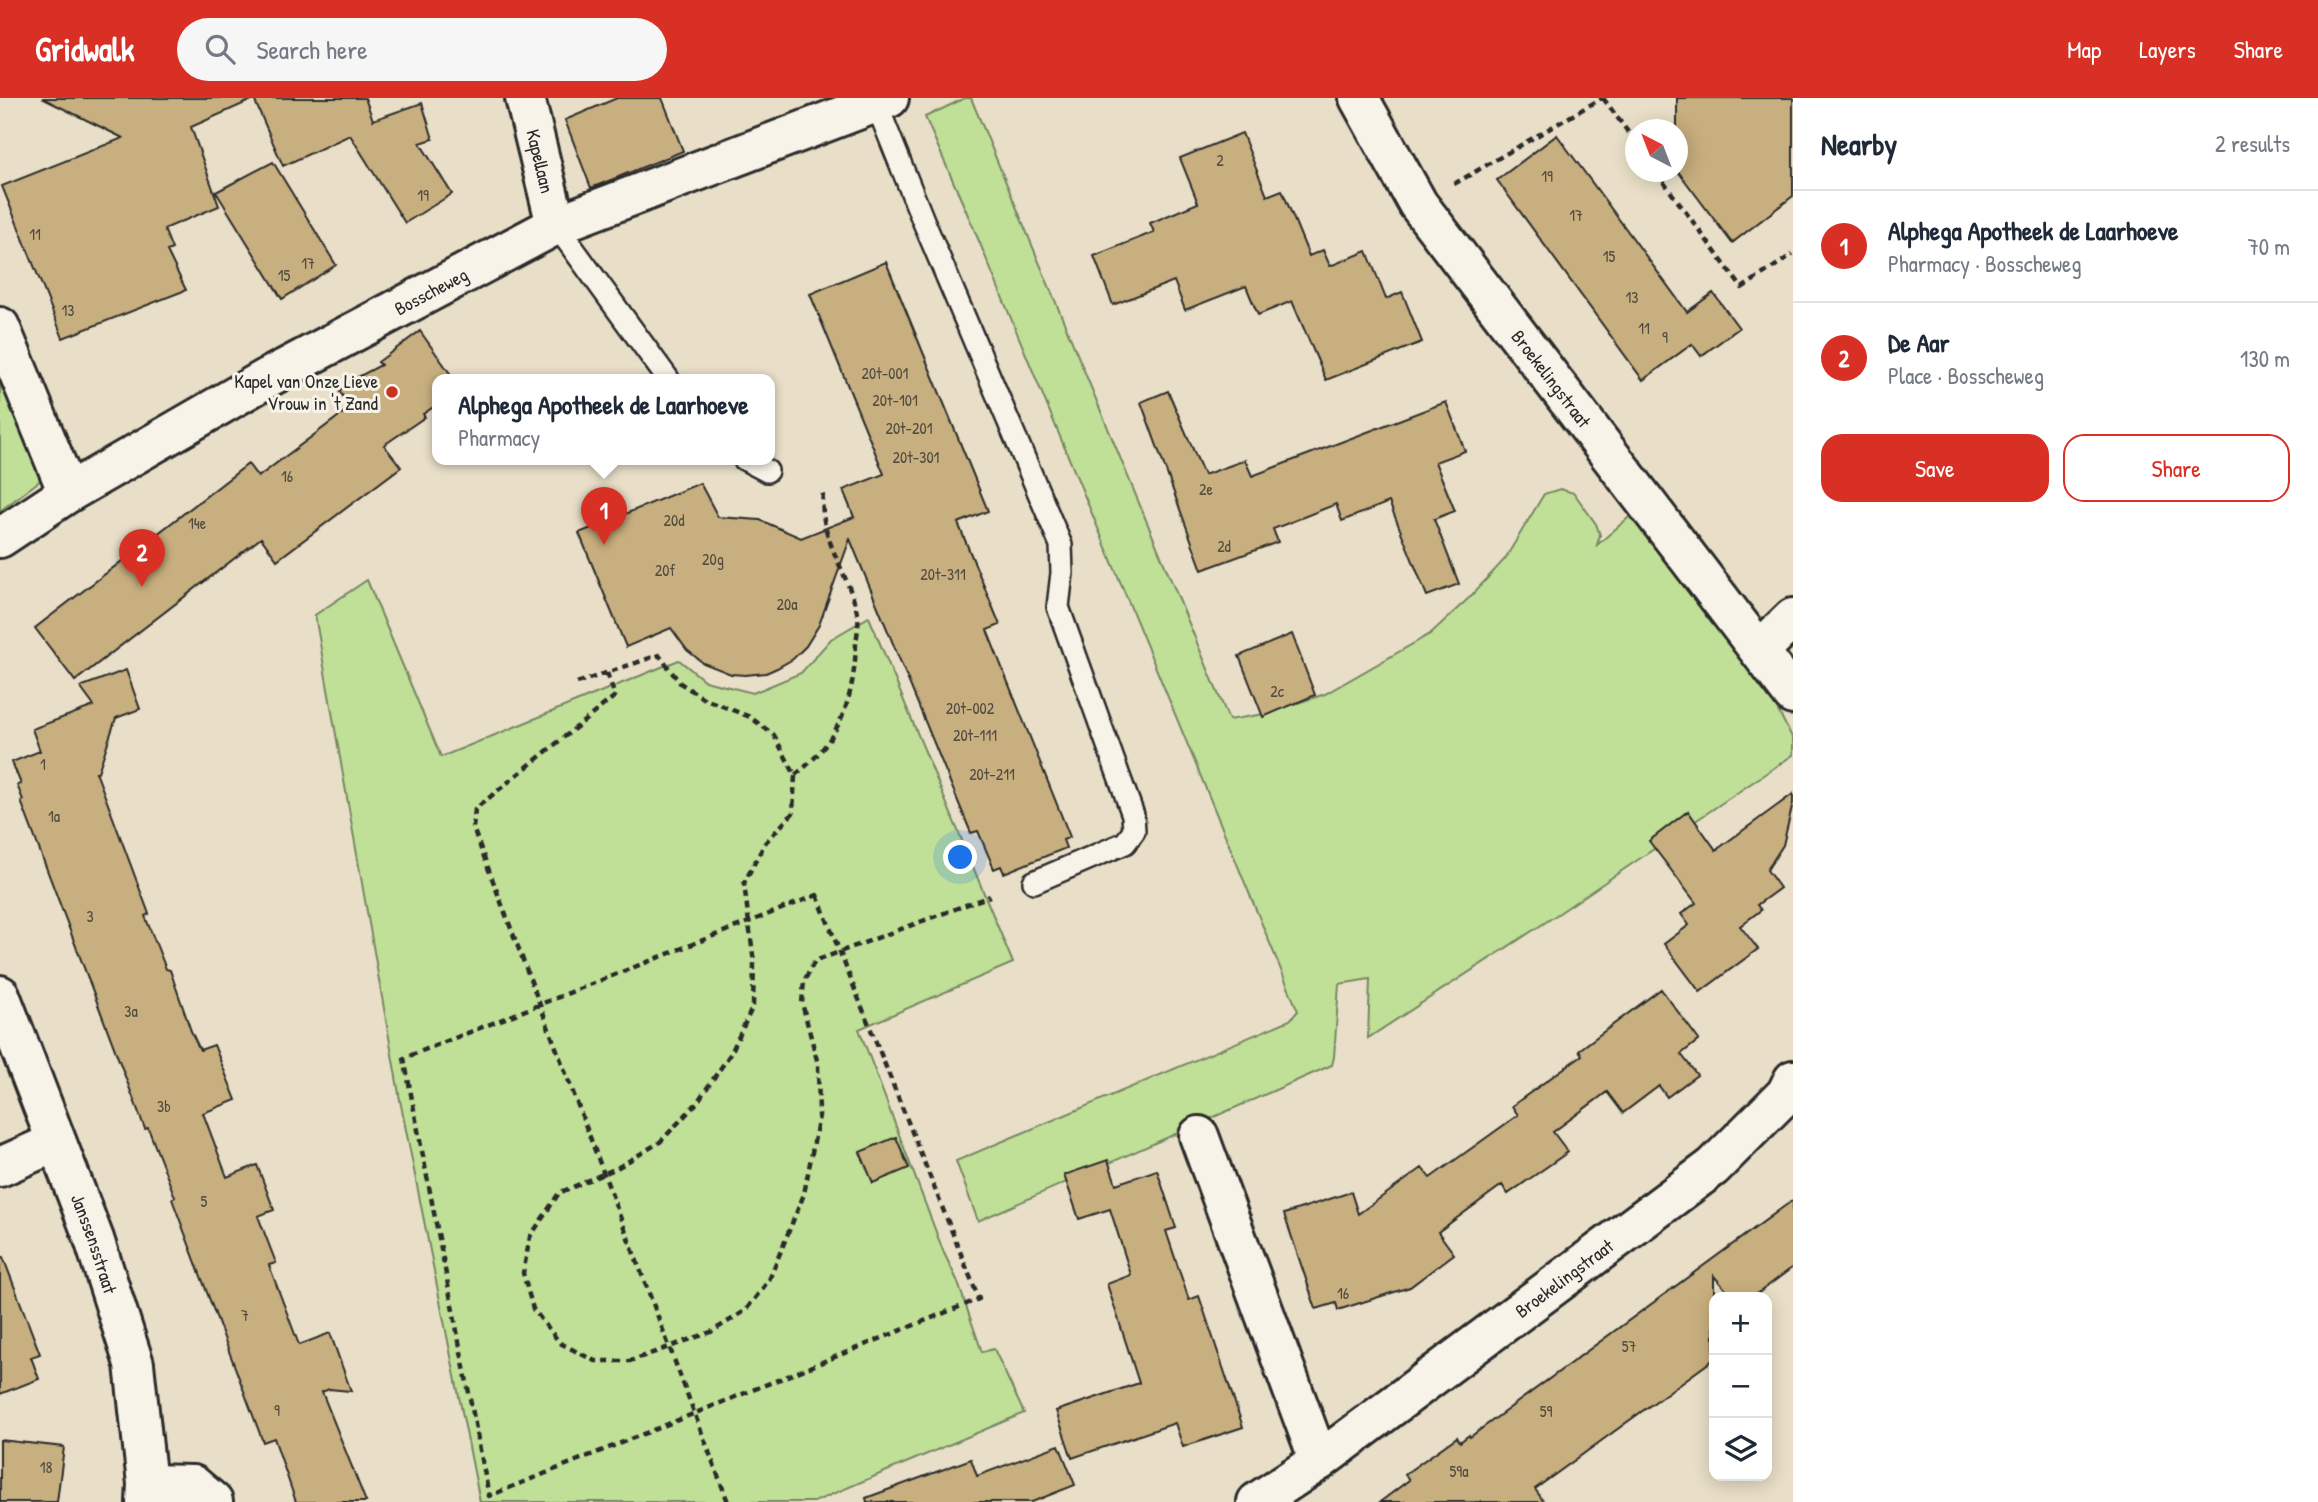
<!DOCTYPE html>
<meta charset="utf-8">
<style>
body{margin:0;font-family:"Patrick Hand",sans-serif;background:#f6f6f7;color:#1f2937}
.controls{position:absolute;right:21px;bottom:21px;display:grid;overflow:hidden;border-radius:14px;box-shadow:0 4px 18px #0003}
.controls button{width:63px;height:63px;display:grid;place-items:center;padding:0;border:0;border-bottom:2px solid #e0e1e3;background:#fff;color:#1f2937;font:35px sans-serif}
.compass{position:absolute;left:1625px;top:21px;width:63px;height:63px;border-radius:50%;background:#fff;box-shadow:0 4px 18px #0003;rotate:318deg}
.you{position:absolute;left:961px;top:760px;width:24px;height:24px;margin:-18px;border:5px solid #fff;border-radius:50%;background:#1a73e8;box-shadow:0 0 0 10px #1a73e833}
.badge{display:grid;place-items:center;width:46px;height:46px;border-radius:50%;background:#d93025;color:#fff;font-size:23px;font-weight:700}
.pin{position:absolute;translate:-50% -58px;filter:drop-shadow(0 2px 4px #0008)}
.pin::after{content:'';position:absolute;top:37px;width:24px;height:21px;background:inherit;clip-path:polygon(0 0,100% 0,50% 100%)}
.popup{position:absolute;left:432px;top:276px;width:343px;height:91px;box-sizing:border-box;display:grid;place-content:center;border-radius:14px;background:#fff;filter:drop-shadow(0 2px 5px #0005);font-size:23px;white-space:nowrap;color:#747a83}
.popup b{font-size:26px;color:#1f2937}
.popup::after{content:'';position:absolute;left:50%;top:100%;margin-left:-14px;border:14px solid transparent;border-top-color:#fff}
.list{margin:0;padding:0;list-style:none}
h2{display:flex;justify-content:space-between;align-items:center;height:91px;margin:0;padding:0 28px;font-size:30px}
h2 small{font-size:23px;font-weight:400;color:#747a83}
.list li{display:grid;grid-template-columns:46px 1fr auto;gap:21px;align-items:center;box-sizing:border-box;height:112px;padding:0 28px;border-top:2px solid #e0e1e3}
.list b{display:block;font-size:26px;white-space:nowrap}
.list p{margin:0;font-size:23px;white-space:nowrap;color:#747a83}
.list em{font-size:23px;font-style:normal;color:#747a83}
.actions{display:flex;gap:14px;padding:21px 28px}
.actions a{flex:1;padding:16px 0;border:2px solid #d93025;border-radius:21px;text-align:center;font-size:24px;color:#d93025}
.actions .main{background:#d93025;color:#fff}
.icon{flex:none;width:38px;height:38px;fill:none;stroke:currentColor;stroke-width:2;stroke-linecap:round;stroke-linejoin:round}
.map{position:relative;flex:none;width:1793px;height:1404px;overflow:hidden}
header{display:flex;align-items:center;gap:42px;box-sizing:border-box;height:98px;padding:0 35px;background:#d93025;color:#fff}
header strong{font-size:33px}
nav{display:flex;gap:38px;margin-inline-start:auto;font-size:24px}
.search{width:490px;height:63px;background:#f6f6f7;display:flex;align-items:center;gap:18px;box-sizing:border-box;padding:0 24px;border-radius:38px;color:#747a83;font-size:26px}
main{display:flex}
aside{flex:1;background:#fff}
.map>svg:first-child{display:block}
.green{fill:#c0e098;stroke:#768662;stroke-width:2}
.building{fill:#c8af7f;stroke:#2b2b2b;stroke-width:2}
.lines{fill:none;stroke-linecap:round;stroke-linejoin:round}
.service-casing{stroke:#2b2b2b;stroke-width:26}
.minor-casing{stroke:#2b2b2b;stroke-width:44}
.path{stroke:#2b2b2b;stroke-width:4.5;stroke-dasharray:7 5;stroke-linecap:butt}
.service{stroke:#f7f3e8;stroke-width:21}
.minor{stroke:#f7f3e8;stroke-width:38}
.poi-dot{fill:#c8321e;stroke:#f7f3e8;stroke-width:2.5}
.labels{text-anchor:middle;stroke-width:6;stroke-linejoin:round;paint-order:stroke}
.number-label{font-size:16px;fill:#524c40}
.street-label{font-size:19px;fill:#2b2b2b;stroke:#f7f3e8}
.poi-label{font-size:19px;fill:#2b2b2b;stroke:#f7f3e8;text-anchor:end}
</style>
<header>
<strong>Gridwalk</strong>
<div class="search"><svg class="icon" aria-label="search" viewBox="0 0 24 24"><circle cx="10" cy="10" r="6"/><path d="M15 15l6 6"/></svg>Search here</div>
<nav><a>Map</a><a>Layers</a><a>Share</a></nav>
</header>
<main>
<div class="map">
<svg width="1793" height="1404" viewBox="0 0 1793 1404">
<rect width="100%" height="100%" fill="#e9dfc8"/>
<filter id="ink" filterUnits="userSpaceOnUse"><feTurbulence type="fractalNoise" baseFrequency=".0143" numOctaves="2"/><feDisplacementMap in="SourceGraphic" scale="14" xChannelSelector="R" yChannelSelector="G"/><feConvolveMatrix kernelMatrix="1 2 1 2 8 2 1 2 1" color-interpolation-filters="sRGB"/></filter>
<g filter="url(#ink)">
<path class="green" d="M965 0H971L1229 622 1264 616 1325 596 1430 536 1470 499 1505 461 1544 396 1560 391 1574 395 1596 426 1600 437 1597 447 1635 414 1761 581 1793 641V657L1549 822 1368 940 1370 881 1339 886 1334 959 1332 967 978 1123 956 1063 1290 922 1298 913 974 131 925 19Z
M0 254 50 375 0 413Z
M367 482 441 659 679 562 705 583 753 595 801 575 831 541 869 519 1013 865 859 931 944 1155 957 1182 982 1254 994 1251 1024 1315 814 1404H480L400 1002 315 517Z"/>
<path class="building" d="M42 0H365L373 22 422 5 433 41 420 45 452 96 405 125 350 37 283 68 254 1 191 29 219 108 164 131 172 151 167 153 186 192 63 240 2 88 123 40Z
M617 0H662L683 53 591 90 565 22Z
M1677 0H1793V98L1732 145 1677 72Z
M1242 35 1267 98 1282 92 1309 158 1323 152 1330 168 1367 153 1386 201 1402 194 1422 244 1326 282 1292 203 1258 217 1246 188 1185 212 1174 183 1113 207 1094 158 1154 134 1150 125 1198 105 1180 60Z
M1557 37 1687 214 1713 195 1739 230 1701 258 1692 246 1643 282 1497 82Z
M273 64 336 167 282 201 216 94Z
M886 164 988 413 958 425 1000 527 987 532 1070 739 1063 742 1066 750 1004 775 1001 768 994 771 978 733 971 735 850 441 819 527 806 548 793 561 777 570 766 575 745 577 731 576 703 565 687 552 671 530 626 549 579 435 700 385 718 419 760 422 801 440 854 419 843 392 884 376 810 196Z
M420 233 454 281H438V306L423 316 425 319 384 347 401 369 277 462 261 440 75 583 35 530 248 366 258 379 351 309 339 293 352 282 381 267 378 264Z
M1168 293 1204 377 1245 362 1252 378 1446 304 1465 353 1435 364 1455 413 1434 421 1459 486 1427 498 1389 404 1342 423 1336 406 1273 431 1278 444 1202 472 1141 304Z
M1292 536 1315 597 1263 619 1239 558Z
M126 572 140 611 116 620 98 674H96L149 816 145 818 166 871 170 872 191 933 200 952 214 947 236 1002 203 1015 227 1079 257 1067 274 1112 258 1118 276 1165 269 1167 299 1247 330 1235 351 1293 329 1291 322 1294 366 1404H296L274 1340 263 1344 172 1101 175 1099 148 1030 145 1031 21 703 23 702 17 687 21 686 12 664 40 653 32 631 94 608 80 589Z
M1793 696V705L1783 747 1767 772 1780 790 1757 807 1761 812 1740 828 1758 851 1700 894 1664 846 1689 827 1681 816 1696 805 1649 743 1688 713 1716 752Z
M1661 891 1699 942 1681 956 1697 977 1667 999 1659 988 1623 1015 1607 994 1553 1034 1568 1054 1508 1096 1502 1087 1438 1134 1454 1156 1410 1189 1338 1212 1336 1205 1316 1211 1284 1116 1351 1094 1358 1116 1422 1070 1430 1080 1518 1017 1512 1008 1582 957 1579 952Z
M896 1039 909 1070 873 1085 860 1054Z
M1108 1062 1116 1086 1157 1072 1176 1130 1166 1133 1189 1202 1199 1198 1243 1329 1183 1349 1175 1325 1072 1360 1056 1313 1139 1285 1107 1186 1131 1177 1110 1111 1079 1121 1064 1077Z
M1793 1102V1169L1753 1199H1732L1714 1178V1261L1535 1391 1544 1404H1380L1409 1382 1405 1376 1457 1339 1460 1344 1469 1337 1470 1339Z
M3 1159 40 1256 31 1259 39 1281 0 1296V1160Z
M0 1342 64 1349 57 1404H0Z
M1059 1347 1075 1387 1032 1404H867L866 1400 971 1361 977 1378Z"/>
<g class="lines">
<g class="service-casing">
<path id="service" d="M876 5 923 122 1061 447 1062 475 1058 509 1133 717 1134 733 1125 745 1034 784
M556 127 668 281
M744 361 767 373"/>
</g>
<g class="minor-casing">
<g id="minor">
<path id="s1" d="M525 0 556 127"/>
<path id="s2" d="M1359 0 1418 106 1793 597"/>
<path d="M0 229 68 395"/>
<path id="s3" d="M0 440 68 395 269 279 556 127 889 0"/>
<path d="M1760 552 1793 520"/>
<path id="s4" d="M0 897 94 1141 134 1266 147 1386 146 1404"/>
<path d="M1199 1038 1319 1363"/>
<path d="M0 1069 56 1044"/>
<path d="M147 1386 193 1387 213 1404"/>
<path id="s5" d="M1257 1404 1319 1363 1713 1069 1786 996 1793 982"/>
</g>
</g>
<path class="path" d="M1603 0 1636 45
M1656 74 1742 190 1793 156
M1454 86 1602 0
M607 575 615 598 475 711 473 730 728 1404
M577 585 659 557 680 585 705 601 750 619 774 637 795 677 793 715 765 745 744 785 754 865 753 908 731 955 696 1006 660 1044 617 1070 559 1095 530 1139 523 1175 533 1211 560 1245 595 1263H630L711 1234 745 1213 769 1182 804 1096 819 1018 818 966 802 905 804 883 815 863 990 798
M795 677C840 643 854 601 856 546 857 536 860 524 857 514 848 474 818 439 823 396
M817 797 979 1201 489 1398 404 960Z"/>
<use href="#service" class="service"/>
<use href="#minor" class="minor"/>
</g>
</g>
<circle class="poi-dot" cx="392" cy="294" r="7"/>
<g class="labels">
<g class="number-label">
<text x="1220" y="68">2</text>
<text x="1547" y="84">19</text>
<text x="423" y="103">19</text>
<text x="1576" y="123">17</text>
<text x="35" y="142">11</text>
<text x="1609" y="164">15</text>
<text x="308" y="171">17</text>
<text x="284" y="183">15</text>
<text x="1632" y="205">13</text>
<text x="68" y="218">13</text>
<text x="1644" y="236">11</text>
<text x="1665" y="245">9</text>
<text x="885" y="281">20t-001</text>
<text x="895" y="308">20t-101</text>
<text x="909" y="336">20t-201</text>
<text x="916" y="365">20t-301</text>
<text x="287" y="384">16</text>
<text x="1206" y="397">2e</text>
<text x="674" y="428">20d</text>
<text x="197" y="431">14e</text>
<text x="1224" y="454">2d</text>
<text x="713" y="467">20g</text>
<text x="665" y="478">20f</text>
<text x="943" y="482">20t-311</text>
<text x="787" y="512">20a</text>
<text x="1277" y="599">2c</text>
<text x="970" y="616">20t-002</text>
<text x="975" y="643">20t-111</text>
<text x="43" y="672">1</text>
<text x="992" y="682">20t-211</text>
<text x="54" y="724">1a</text>
<text x="90" y="824">3</text>
<text x="131" y="919">3a</text>
<text x="164" y="1014">3b</text>
<text x="204" y="1109">5</text>
<text x="1343" y="1201">16</text>
<text x="245" y="1223">7</text>
<text x="1629" y="1254">57</text>
<text x="277" y="1318">9</text>
<text x="1546" y="1319">59</text>
<text x="46" y="1375">18</text>
<text x="1459" y="1379">59a</text>
</g>
<g class="street-label">
<text dy="7" stroke="none"><textPath href="#s1" startOffset="65">Kapellaan</textPath></text>
<text dy="7" stroke="none"><textPath href="#s3" startOffset="497">Bosscheweg</textPath></text>
<text dy="7" stroke="none"><textPath href="#s2" startOffset="341">Broekelingstraat</textPath></text>
<text dy="7" stroke="none"><textPath href="#s4" startOffset="266">Janssensstraat</textPath></text>
<text dy="7" stroke="none"><textPath href="#s5" startOffset="380">Broekelingstraat</textPath></text>
</g>
<g class="poi-label">
<text x="378" y="290">Kapel van Onze Lieve<tspan x="378" dy="22">Vrouw in 't Zand</tspan></text>
</g>
</g>
</svg>
<div class="controls">
<button>+</button>
<button>−</button>
<button><svg class="icon" aria-label="layers" viewBox="0 0 24 24"><path d="M12 4l9 5-9 5-9-5zM3 14l9 5 9-5"/></svg></button>
</div>
<svg class="compass" viewBox="-18 -18 36 36"><path d="M0-13l5 13h-10z" fill="#e53935"/><path d="M0 13l5-13h-10z" fill="#747a83"/></svg>
<div class="you"></div>
<div class="pin badge" style="left:604px;top:447px">1</div>
<div class="popup"><b>Alphega Apotheek de Laarhoeve</b>Pharmacy</div>
<div class="pin badge" style="left:142px;top:489px">2</div>
</div>
<aside>
<h2>Nearby<small>2 results</small></h2>
<ul class="list">
<li><span class="badge">1</span><div><b>Alphega Apotheek de Laarhoeve</b><p>Pharmacy · Bosscheweg</p></div><em>70 m</em></li>
<li><span class="badge">2</span><div><b>De Aar</b><p>Place · Bosscheweg</p></div><em>130 m</em></li>
</ul>
<div class="actions"><a class="main">Save</a><a>Share</a></div>
</aside>
</main>
